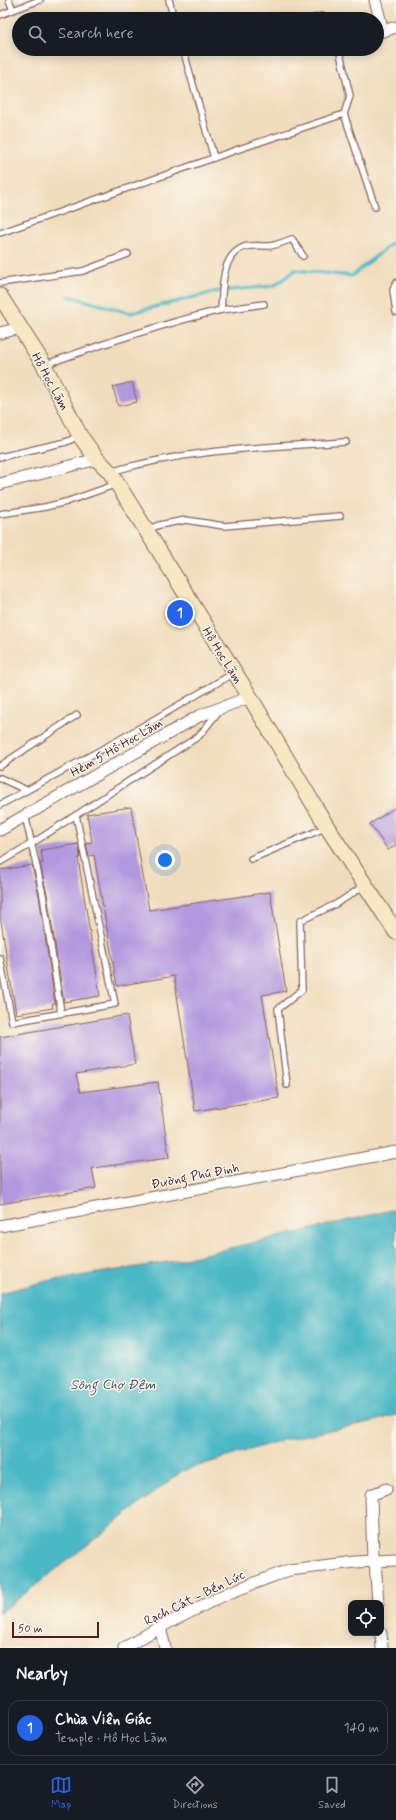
<!DOCTYPE html>
<meta charset="utf-8">
<style>
body{margin:0;font-family:Mynerve,sans-serif;background:#242831;color:#f1f3f6}
.controls{position:absolute;right:12px;bottom:12px;display:grid;overflow:hidden;border-radius:8px;box-shadow:0 2px 10px #0003}
.controls button{width:36px;height:36px;display:grid;place-items:center;padding:0;border:0;border-bottom:1px solid #363941;background:#171b24;color:#f1f3f6;font:20px sans-serif}
.scale{position:absolute;left:12px;bottom:10px;width:87px;box-sizing:border-box;padding-left:4px;border:2px solid #4a1f2b;border-top:0;font-size:11px;line-height:14px;white-space:nowrap;color:#4a1f2b;-webkit-text-stroke:3px #fbf7ec;paint-order:stroke}
.you{position:absolute;left:165px;top:860px;width:14px;height:14px;margin:-10px;border:3px solid #fff;border-radius:50%;background:#1a73e8;box-shadow:0 0 0 6px #1a73e833}
.badge{display:grid;place-items:center;width:26px;height:26px;border-radius:50%;background:#2563eb;color:#fff;font-size:13px;font-weight:700}
.pin{position:absolute;translate:-50% -50%;border:2px solid #fff;box-shadow:0 1px 4px #0006}
.list{margin:0;padding:0;list-style:none}
h2{display:flex;justify-content:space-between;align-items:center;height:52px;margin:0;padding:0 16px;font-size:17px}
h2 small{font-size:13px;font-weight:400;color:#9ea1a6}
.list li{display:grid;grid-template-columns:26px 1fr auto;gap:12px;align-items:center;box-sizing:border-box;height:56px;margin:0 8px 8px;padding:0 8px;border:1px solid #363941;border-radius:12px}
.list b{display:block;font-size:15px;white-space:nowrap}
.list p{margin:0;font-size:13px;white-space:nowrap;color:#9ea1a6}
.list em{font-size:13px;font-style:normal;color:#9ea1a6}
.icon{flex:none;width:22px;height:22px;fill:none;stroke:currentColor;stroke-width:2;stroke-linecap:round;stroke-linejoin:round}
.map{position:relative;flex:none;width:396px;height:1648px;overflow:hidden}
.search{position:absolute;background:#171b24;box-shadow:0 2px 10px #0003;left:12px;right:12px;top:12px;height:44px;display:flex;align-items:center;gap:10px;box-sizing:border-box;padding:0 14px;border-radius:22px;color:#9ea1a6;font-size:15px}
.sheet{height:116px;background:#171b24}
nav{display:flex;justify-content:space-around;align-items:center;box-sizing:border-box;height:56px;border-top:1px solid #363941;background:#171b24;font-size:11px;color:#9ea1a6}
nav a{display:grid;justify-items:center;gap:2px}
nav .on{color:#2563eb}
.map>svg:first-child{display:block}
.water{fill:#4bb8c6;stroke:#4a6c78}
.lines{fill:none;stroke-linecap:round;stroke-linejoin:round}
.stream{stroke:#4bb8c6;stroke-width:3.5}
.building{fill:#b298df}
.service-casing{stroke:#84625e;stroke-width:8}
.minor-casing{stroke:#84625e;stroke-width:13}
.secondary-casing{stroke:#84625e;stroke-width:17}
.service{stroke:#fff;stroke-width:5.5}
.minor{stroke:#fff;stroke-width:11}
.secondary{stroke:#f7e8c3;stroke-width:15}
.labels{text-anchor:middle;stroke-width:3;stroke-linejoin:round;paint-order:stroke}
.street-label{font-size:13px;fill:#4a1f2b;stroke:#fbf7ec}
.water-label{font-size:14px;font-style:italic;fill:#4a5561;stroke:#fbf7ec}
</style>
<div class="map">
<svg width="396" height="1648" viewBox="0 0 396 1648">
<rect width="100%" height="100%" fill="#fbf7ec"/>
<filter id="ink" filterUnits="userSpaceOnUse"><feTurbulence type="fractalNoise" baseFrequency=".025" numOctaves="2"/><feDisplacementMap in="SourceGraphic" scale="8" xChannelSelector="R" yChannelSelector="G"/><feConvolveMatrix kernelMatrix="1 2 1 2 8 2 1 2 1" color-interpolation-filters="sRGB"/></filter>
<filter id="wash" filterUnits="userSpaceOnUse"><feTurbulence type="fractalNoise" baseFrequency=".012" numOctaves="4" result="noise"/><feDisplacementMap in="SourceGraphic" scale="16" xChannelSelector="R" yChannelSelector="G"/><feGaussianBlur stdDeviation="0.9" result="paint"/><feColorMatrix in="noise" values="0 0 0 0 0 0 0 0 0 0 0 0 0 0 0 0 0 1.4 0 .05"/><feComposite in="paint" operator="in"/></filter>
<g filter="url(#wash)">
<rect width="100%" height="100%" fill="#f1ddbd"/>
<path class="water" d="M396 1209V1415L370 1422 282 1440 182 1471 0 1613V1293L47 1281 175 1261Z"/>
<g class="lines">
<path class="stream" d="M69 296 130 313 219 291 274 286 295 270 352 276 396 240"/>
</g>
<g id="blocks">
<path class="building" d="M132 382 137 402 118 406 113 387Z
M131 807 149 910 270 892 286 991 262 995 279 1098 195 1111 174 976 117 986 94 855 89 856 86 843 92 842 87 814Z
M396 807V845L388 850 370 824Z
M78 844 80 858H78L100 996 64 1002 47 894 40 863H43L41 850Z
M32 865 39 896 55 1003 52 1004 53 1008 16 1014 0 916V870Z
M127 1015 135 1064 76 1074 80 1092 158 1082 169 1158 92 1168 96 1188 0 1204V1037Z"/>
</g>
</g>
<g filter="url(#ink)">
<use href="#blocks" fill-opacity="0" stroke="#84625e" stroke-width="1"/>
<g class="lines">
<g class="service-casing">
<path id="service" d="M169 0 174 19
M13 10 40 0
M0 15 13 10 9 0
M310 19 322 16 328 19
M183 49 214 158
M344 114 375 207
M0 233 239 149 344 114 350 96 339 49
M0 283 83 271 128 254
M396 283 393 290 396 312
M221 310 264 304
M44 365C102 344 161 324 221 310 223 290 220 256 244 247 252 245 260 246 268 246 276 246 285 241 292 239L303 256
M0 457 66 442 79 436
M110 472C188 449 266 447 346 442
M0 514 45 507 66 502 117 484
M147 530 159 525 186 520 224 526 340 516
M0 766 77 715
M0 778 26 790
M0 805 119 740 234 673
M25 815 43 895 61 1013
M76 815 199 736 219 711
M251 859 327 827
M0 862 31 844 76 815 115 1004 12 1022 0 958
M287 1085 278 1009 302 990 300 921 336 904 364 886"/>
</g>
<g class="minor-casing">
<path id="minor" d="M375 0 383 31 396 27
M0 333 20 328
M0 484 97 459
M0 830 199 716 250 697
M0 1226 396 1152
M373 1561 371 1495 386 1489
M375 1561 378 1603
M160 1627 165 1648
M381 1633 382 1648
M124 1648 160 1627 226 1594 289 1570 355 1562 396 1560"/>
</g>
<g class="secondary-casing">
<path id="secondary" d="M0 296 44 365 80 436 97 459 110 472 250 697 327 827 396 932"/>
</g>
<use href="#service" class="service"/>
<use href="#minor" class="minor"/>
<use href="#secondary" class="secondary"/>
</g>
</g>
<g class="labels">
<g class="street-label">
<text transform="translate(51 381) rotate(61)" y="5">Hồ Học Lãm</text>
<text transform="translate(223 655) rotate(58)" y="5">Hồ Học Lãm</text>
<text transform="translate(116 747) rotate(-30)" y="5">Hẻm 5 Hồ Học Lãm</text>
<text transform="translate(195 1175) rotate(-11)" y="5">Đường Phú Định</text>
<text transform="translate(194 1597) rotate(-26)" y="5">Rạch Cát - Bến Lức</text>
</g>
<g class="water-label">
<text x="113" y="1389">Sông Chợ Đệm</text>
</g>
</g>
</svg>
<div class="controls">
<button><svg class="icon" aria-label="locate" viewBox="0 0 24 24"><circle cx="12" cy="12" r="6"/><path d="M12 2v4M12 18v4M2 12h4M18 12h4"/></svg></button>
</div>
<div class="scale">50 m</div>
<div class="you"></div>
<div class="pin badge" style="left:180px;top:613px">1</div>
<div class="search"><svg class="icon" aria-label="search" viewBox="0 0 24 24"><circle cx="10" cy="10" r="6"/><path d="M15 15l6 6"/></svg>Search here</div>
</div>
<section class="sheet">
<h2>Nearby<small></small></h2>
<ul class="list">
<li><span class="badge">1</span><div><b>Chùa Viên Giác</b><p>Temple · Hồ Học Lãm</p></div><em>140 m</em></li>
</ul>
</section>
<nav>
<a class="on"><svg class="icon" aria-label="map" viewBox="0 0 24 24"><path d="M3 6l6-2 6 2 6-2v14l-6 2-6-2-6 2zM9 4v14M15 6v14"/></svg>Map</a>
<a><svg class="icon" aria-label="directions" viewBox="0 0 24 24"><path d="M12 3l9 9-9 9-9-9zM9 14v-3h6M13 9l2 2-2 2"/></svg>Directions</a>
<a><svg class="icon" aria-label="saved" viewBox="0 0 24 24"><path d="M7 4h10v16l-5-4-5 4z"/></svg>Saved</a>
</nav>
